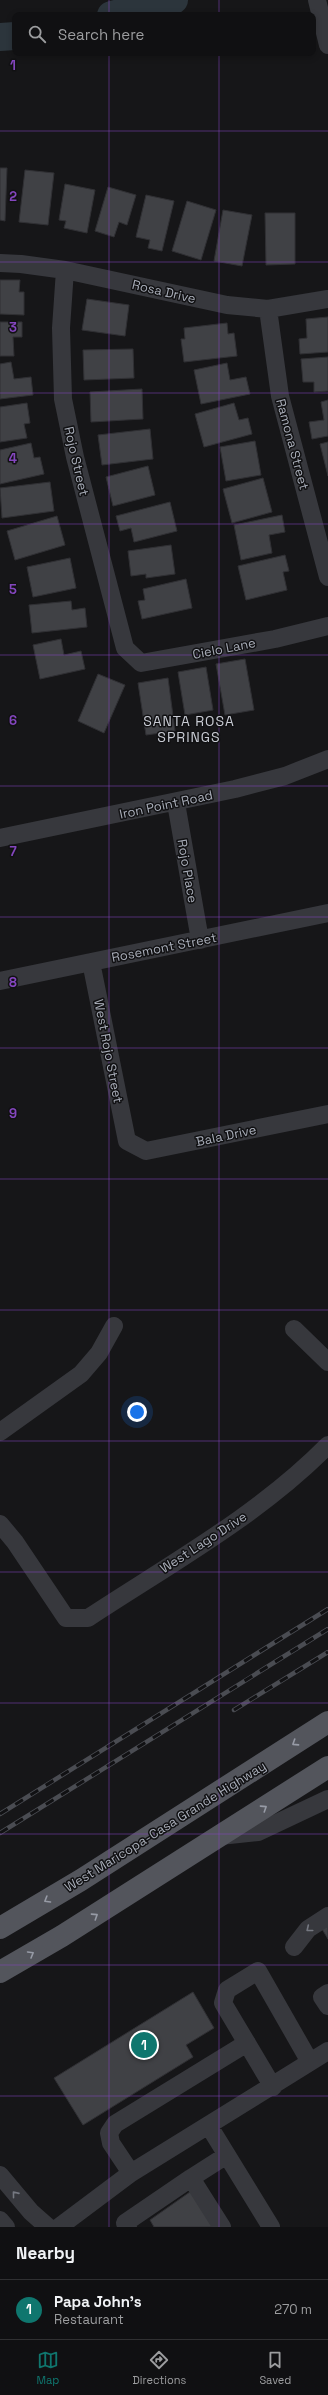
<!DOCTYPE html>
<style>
body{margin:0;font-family:"Space Grotesk",sans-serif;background:#1e1e20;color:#f1f3f6}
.you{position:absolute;left:137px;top:1412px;width:14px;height:14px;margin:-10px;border:3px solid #fff;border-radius:50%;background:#1a73e8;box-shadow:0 0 0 6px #1a73e833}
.badge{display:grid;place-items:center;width:26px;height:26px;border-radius:50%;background:#0f766e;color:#fff;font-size:13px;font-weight:700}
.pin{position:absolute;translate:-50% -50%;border:2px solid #fff;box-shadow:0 1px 4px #0006}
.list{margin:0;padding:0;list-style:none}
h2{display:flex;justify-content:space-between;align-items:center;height:52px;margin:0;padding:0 16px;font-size:17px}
h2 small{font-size:13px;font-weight:400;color:#9c9d9f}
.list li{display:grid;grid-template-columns:26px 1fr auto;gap:12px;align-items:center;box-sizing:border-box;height:60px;padding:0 16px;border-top:1px solid #303032}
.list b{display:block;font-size:15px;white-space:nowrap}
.list p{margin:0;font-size:13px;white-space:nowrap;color:#9c9d9f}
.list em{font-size:13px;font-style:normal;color:#9c9d9f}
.icon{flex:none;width:22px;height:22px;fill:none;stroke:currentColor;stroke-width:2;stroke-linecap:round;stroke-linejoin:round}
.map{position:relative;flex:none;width:328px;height:2227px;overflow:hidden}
.search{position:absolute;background:#101012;box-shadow:0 2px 6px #0003;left:12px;right:12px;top:12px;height:44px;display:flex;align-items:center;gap:10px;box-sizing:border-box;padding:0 14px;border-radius:8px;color:#9c9d9f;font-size:15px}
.sheet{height:112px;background:#101012}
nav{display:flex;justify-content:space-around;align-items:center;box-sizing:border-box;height:56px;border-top:1px solid #303032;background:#101012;font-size:11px;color:#9c9d9f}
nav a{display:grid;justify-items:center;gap:2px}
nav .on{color:#0f766e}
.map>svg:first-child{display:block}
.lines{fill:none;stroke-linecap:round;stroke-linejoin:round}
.river{stroke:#2c353c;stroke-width:28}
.building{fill:#404145;stroke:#303034}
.minor{stroke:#37383d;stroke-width:18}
.major{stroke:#53555c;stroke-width:22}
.rail-casing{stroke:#4a4c52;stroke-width:4.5}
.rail{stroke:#111113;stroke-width:3;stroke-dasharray:9;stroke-linecap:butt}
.oneway{stroke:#979ba6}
.oneway2{stroke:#757881}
.grid{fill:none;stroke:#8446be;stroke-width:1;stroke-opacity:0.55}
.labels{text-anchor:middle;stroke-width:3;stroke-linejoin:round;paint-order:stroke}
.street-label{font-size:13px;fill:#a8adb8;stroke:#111113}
.neighbourhood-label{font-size:14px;letter-spacing:1px;fill:#c9ccd4;stroke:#111113}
.grid-label{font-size:13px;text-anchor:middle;font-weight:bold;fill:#8446be;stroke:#111113;stroke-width:3;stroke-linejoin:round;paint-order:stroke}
</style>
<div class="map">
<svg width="328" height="2227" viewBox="0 0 328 2227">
<rect width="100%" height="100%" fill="#161618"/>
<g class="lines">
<path class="river" d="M111 15 174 0
M0 37 15 36"/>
</g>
<path class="building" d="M0 168H7L5 221 0 220Z
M25 170 54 173 48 225 19 222Z
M65 184 95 190 87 233 64 228 66 221 59 220Z
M108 187 136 195 127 225 119 222 114 237 95 231Z
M146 195 174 201 162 251 148 248 150 240 136 237Z
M187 201 216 210 201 260 172 251Z
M223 210 252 215 242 266 214 261Z
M265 213H295V264L266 265Z
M0 280H20L19 292H24V315L0 314Z
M87 299 129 305 125 336 82 330Z
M328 317V352L300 354 299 339 307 338 306 319Z
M0 322H22V337H13L14 356H0Z
M227 323 228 334 234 333 237 356 184 362 181 339H185L184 328Z
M133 349 134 378 84 380 83 350Z
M328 357V391L314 392V382H303L301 359Z
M11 362 14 379 31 377 33 395 0 399V364Z
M227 363 230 380 246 377 250 394 201 404 194 370Z
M142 389 143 419 91 422 90 392Z
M328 400V436L312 439 309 422 324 420 321 402Z
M27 403 30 423 24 424 27 438 0 442V407Z
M234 403 239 420 248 418 252 434 204 447 195 414Z
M150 429 153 459 102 465 98 435Z
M255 441 261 475 226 481 220 447Z
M328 442V476L320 444Z
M31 443 34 458 40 457 44 474 0 484V450Z
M148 466 155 495 113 506 106 477Z
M263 478 272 512 232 523 223 489Z
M50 482 54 511 2 518 0 488Z
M170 502 177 531 134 542 131 528 120 531 116 516Z
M282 515 285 532 269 535 272 553 241 560 234 525Z
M57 516 65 545 15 560 7 531Z
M171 545 175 574 146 578V574L131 576 128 551Z
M285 555 289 571 283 572 287 590 246 600 238 566Z
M70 558 76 588 33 597 27 567Z
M186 579 192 608 142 619 138 601 145 600 143 589Z
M71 601 72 610 85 608 87 627 32 633 29 605Z
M61 639 64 655 81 651 85 669 40 679 33 645Z
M245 659 254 710 225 715 216 664Z
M206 667 213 710 185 715 178 672Z
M98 674 125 685 104 733 78 721Z
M168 678 175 731 146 735 138 683Z
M328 1925V1939L322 1929Z
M193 1992 214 2028 186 2045 193 2057 83 2125 54 2078Z
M197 2187 217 2227H154L150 2220Z"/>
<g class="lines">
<path class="minor" d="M317 0 328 45
M0 263 21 264 65 270 227 305 268 309 328 299
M65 270 61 328 63 399 75 457 125 648 141 663 275 639 328 626
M268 309 280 396 328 577
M176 803 200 940
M0 838 235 789 285 776 328 759
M91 962 127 1141 146 1151 328 1114
M0 981 328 913
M294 1329 328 1362
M0 1432 81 1374 99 1353 114 1326
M0 1524 15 1542 66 1618H88C170 1564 259 1515 328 1445
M220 1836 258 1832 328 1799
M294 1947 308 1929 328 1916
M328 1993 322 1997 328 2006
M273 2087 223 2003 227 1990 258 1971 310 2062
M209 2126 271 2227
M131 2173 111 2143 109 2133 115 2124 247 2043
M0 2175 31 2212 48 2227
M0 2220 6 2227
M59 2227 131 2173 328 2051
M128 2227 125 2223 191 2178
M222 2227 191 2178 227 2155"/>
<path class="major" d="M0 1928 81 1880 328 1722
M0 1972 62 1936 328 1767"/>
<g class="rail-casing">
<path id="rail" d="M234 1710 328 1652
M0 1814 328 1609
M0 1833 328 1629"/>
</g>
<use href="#rail" class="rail"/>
</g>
<defs><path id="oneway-chevron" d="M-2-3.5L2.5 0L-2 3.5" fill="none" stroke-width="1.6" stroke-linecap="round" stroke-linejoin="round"/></defs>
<g class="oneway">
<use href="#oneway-chevron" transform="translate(295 1743) rotate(147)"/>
<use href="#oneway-chevron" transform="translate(264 1808) rotate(-33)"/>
<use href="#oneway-chevron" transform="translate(47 1900) rotate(149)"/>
<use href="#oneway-chevron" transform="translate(95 1916) rotate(-33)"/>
<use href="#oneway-chevron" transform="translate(31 1954) rotate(-30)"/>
</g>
<g class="oneway2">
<use href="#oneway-chevron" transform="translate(309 1929) rotate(141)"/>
<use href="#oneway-chevron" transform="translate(15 2194) rotate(-129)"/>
</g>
<path class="grid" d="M109 0V15M219 0V15M109 53V2227M219 53V2227M0 131H328M0 262H328M0 393H328M0 524H328M0 655H328M0 786H328M0 917H328M0 1048H328M0 1179H328M0 1310H328M0 1441H328M0 1572H328M0 1703H328M0 1834H328M0 1965H328M0 2096H328"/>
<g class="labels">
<g class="street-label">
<text transform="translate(164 291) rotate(13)" y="5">Rosa Drive</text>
<text transform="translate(293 444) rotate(75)" y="5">Ramona Street</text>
<text transform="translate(77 461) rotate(77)" y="5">Rojo Street</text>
<text transform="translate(224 648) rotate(-11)" y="5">Cielo Lane</text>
<text transform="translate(166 804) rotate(-12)" y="5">Iron Point Road</text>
<text transform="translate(188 871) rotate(80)" y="5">Rojo Place</text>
<text transform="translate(164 947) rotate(-11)" y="5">Rosemont Street</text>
<text transform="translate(109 1051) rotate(79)" y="5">West Rojo Street</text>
<text transform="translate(226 1135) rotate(-12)" y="5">Bala Drive</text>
<text transform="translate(203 1542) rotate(-33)" y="5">West Lago Drive</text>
<text transform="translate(165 1826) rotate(-32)" y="5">West Maricopa-Casa Grande Highway</text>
</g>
<g class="neighbourhood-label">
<text x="189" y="726">SANTA ROSA<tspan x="189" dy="16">SPRINGS</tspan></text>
</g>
</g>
<g class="grid-label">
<text x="13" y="70">1</text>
<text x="13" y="201">2</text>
<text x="13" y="332">3</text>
<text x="13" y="463">4</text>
<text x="13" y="594">5</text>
<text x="13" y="725">6</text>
<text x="13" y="856">7</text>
<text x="13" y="987">8</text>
<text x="13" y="1118">9</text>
</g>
</svg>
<div class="you"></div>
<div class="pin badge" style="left:144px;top:2045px">1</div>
<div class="search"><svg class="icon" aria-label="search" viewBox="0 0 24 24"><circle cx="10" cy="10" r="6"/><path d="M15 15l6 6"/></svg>Search here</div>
</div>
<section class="sheet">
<h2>Nearby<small></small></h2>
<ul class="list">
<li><span class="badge">1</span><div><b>Papa John's</b><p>Restaurant</p></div><em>270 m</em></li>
</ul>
</section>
<nav>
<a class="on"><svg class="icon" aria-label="map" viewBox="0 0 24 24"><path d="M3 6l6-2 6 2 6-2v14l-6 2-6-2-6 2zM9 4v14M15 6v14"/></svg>Map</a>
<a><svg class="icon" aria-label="directions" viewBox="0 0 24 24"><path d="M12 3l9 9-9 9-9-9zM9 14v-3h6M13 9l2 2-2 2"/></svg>Directions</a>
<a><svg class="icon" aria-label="saved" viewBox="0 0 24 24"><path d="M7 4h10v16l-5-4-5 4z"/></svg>Saved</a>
</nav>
